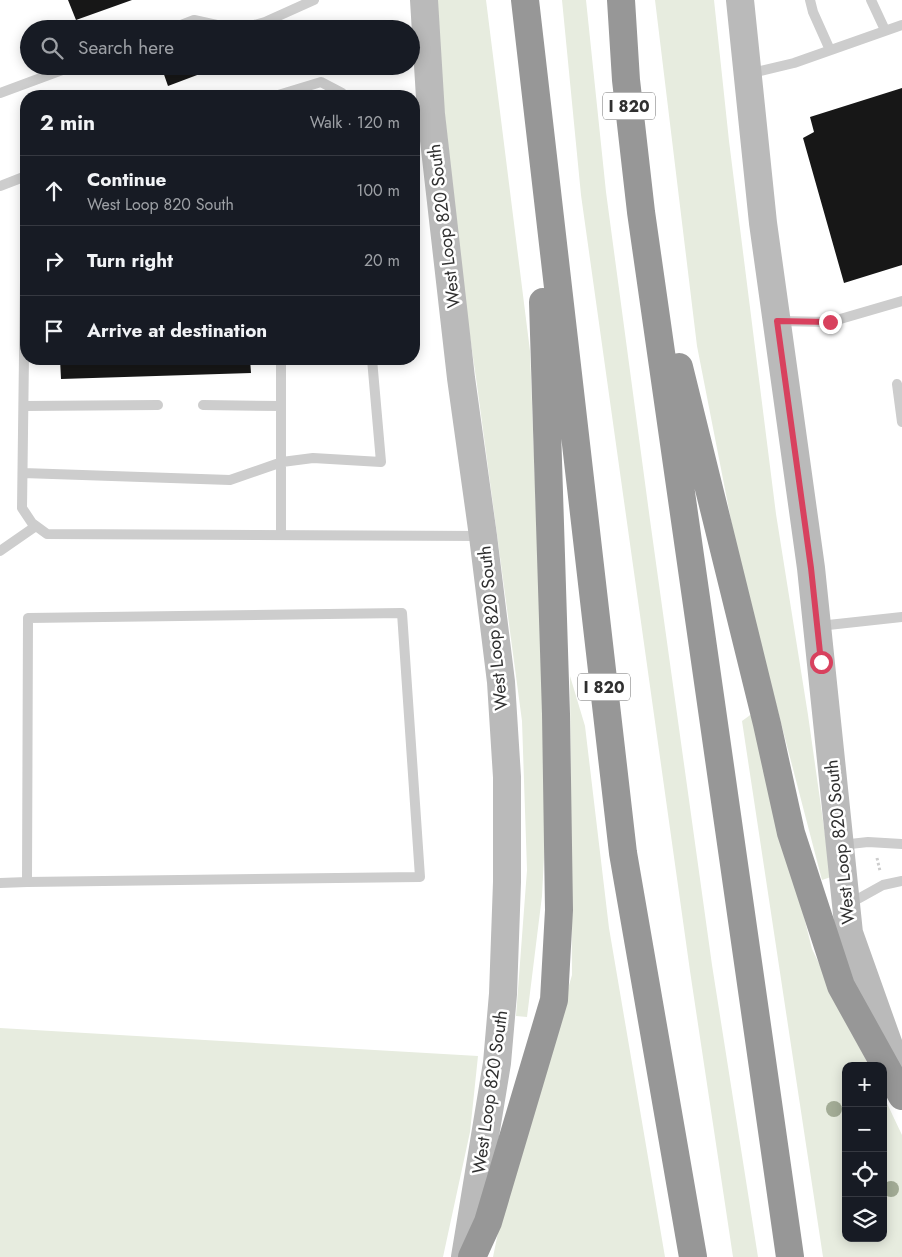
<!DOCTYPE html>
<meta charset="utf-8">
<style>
body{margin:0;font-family:Jost,sans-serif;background:#242831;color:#f1f3f6}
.controls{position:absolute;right:15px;bottom:15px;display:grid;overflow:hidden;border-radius:10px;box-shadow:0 2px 12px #0003}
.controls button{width:45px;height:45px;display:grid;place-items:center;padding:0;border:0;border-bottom:1px solid #363941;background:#171b24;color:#f1f3f6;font:25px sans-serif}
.stop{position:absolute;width:15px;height:15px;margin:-11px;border:4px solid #d8415e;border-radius:50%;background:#fff}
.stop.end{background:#d8415e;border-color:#fff;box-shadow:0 1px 5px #0008}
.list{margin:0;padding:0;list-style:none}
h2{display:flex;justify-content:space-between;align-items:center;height:65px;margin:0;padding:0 20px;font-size:21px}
h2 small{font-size:16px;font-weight:400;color:#9ea1a6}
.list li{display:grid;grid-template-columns:32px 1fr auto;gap:15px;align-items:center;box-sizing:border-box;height:70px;padding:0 20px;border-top:1px solid #363941}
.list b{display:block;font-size:19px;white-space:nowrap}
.list p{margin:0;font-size:16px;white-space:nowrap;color:#9ea1a6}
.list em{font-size:16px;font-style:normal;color:#9ea1a6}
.icon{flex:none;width:28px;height:28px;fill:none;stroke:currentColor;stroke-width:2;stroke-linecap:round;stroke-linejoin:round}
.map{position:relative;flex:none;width:902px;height:1257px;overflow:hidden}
.search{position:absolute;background:#171b24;box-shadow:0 2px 12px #0003;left:20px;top:20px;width:400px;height:55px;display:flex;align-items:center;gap:12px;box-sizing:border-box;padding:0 18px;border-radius:28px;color:#9ea1a6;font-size:19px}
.panel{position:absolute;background:#171b24;box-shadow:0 2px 12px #0003;left:20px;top:90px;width:400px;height:275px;border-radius:20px}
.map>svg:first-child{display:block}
.green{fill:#e7ecdf}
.building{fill:#171717}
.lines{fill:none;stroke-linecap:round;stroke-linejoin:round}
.path{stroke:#cdcdcd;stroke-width:3;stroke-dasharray:2.5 2.5;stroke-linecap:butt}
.service{stroke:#cdcdcd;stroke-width:10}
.secondary{stroke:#bababa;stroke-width:28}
.motorway{stroke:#979797;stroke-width:28}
.tree{fill:#a3ac96}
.route{stroke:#d8415e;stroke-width:6}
.labels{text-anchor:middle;stroke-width:5;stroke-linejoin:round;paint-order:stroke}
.shield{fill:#fff;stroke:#6e6e6e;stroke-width:1}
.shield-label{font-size:16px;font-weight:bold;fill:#303030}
.street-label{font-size:18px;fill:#303030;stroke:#fff}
</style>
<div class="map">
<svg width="902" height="1257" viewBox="0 0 902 1257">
<rect width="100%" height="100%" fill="#fff"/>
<path class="green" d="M432 0H486L530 351 547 799 542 896 527 1017 516 1016 527 870 522 721 477 385 467 316Z
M562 0H586L606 192 650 520 712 965 758 1257H733L690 971 581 195Z
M655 0H714L729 141 776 514 808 715 831 877 822 880 740 566 697 346Z
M570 676 585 726 609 928 665 1257H493L502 1213 572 975Z
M753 713 812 949 869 1066H846V1238H883V1095L902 1135V1257H823L742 721Z
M0 1028 478 1056 470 1132 443 1257H0Z"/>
<path class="building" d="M68 0H132L76 20Z
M161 66H221L168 86Z
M902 88V265L844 283 803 138 814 132 810 117Z
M60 359H250L251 373 61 379Z"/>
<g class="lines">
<path class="path" d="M877 858 880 871"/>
<path class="service" d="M810 0 813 12 830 50
M871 0 885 30
M171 29 194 20 235 29
M240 29 265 22 314 0
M748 74 794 63 902 25
M0 93 73 66
M275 96 321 82 342 93 343 96
M0 186 26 176
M26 204 22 508 32 523 47 534 482 536
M778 321 830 322 902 301
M281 359V535
M897 384 902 422
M203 405 281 406
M24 406 158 405
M23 473 230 480 282 462 313 458 381 462 372 359
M0 551 36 526
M819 626 902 617
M841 845 868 842 902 844
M0 883 27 882 420 877 402 613 28 618 27 882
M847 905 883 885 902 881"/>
<path class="secondary" d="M424 0 431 114 461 378 483 536 501 682 507 777V882L503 994 497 1063 465 1257
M740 0 763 223 811 568 849 933 901 1079"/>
<path class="motorway" d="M525 0 623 853 693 1257
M621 0 626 80 641 212 790 1257
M679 367 767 724 791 833 841 986 902 1096
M472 1257 488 1222 554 1000 559 910 556 714 543 302"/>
</g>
<g class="tree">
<circle cx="834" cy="1109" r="8"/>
<circle cx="891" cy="1189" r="8"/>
</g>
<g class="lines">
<path class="route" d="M821 662 811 568 777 321 830 322"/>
</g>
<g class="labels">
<g class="shield">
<rect x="603" y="92.5" width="52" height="27" rx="4"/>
<rect x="578" y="673.5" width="52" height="27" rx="4"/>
</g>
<g class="shield-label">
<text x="629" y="112">I 820</text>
<text x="604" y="693">I 820</text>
</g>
<g class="street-label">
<text transform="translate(444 226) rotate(-97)" y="6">West Loop 820 South</text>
<text transform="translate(493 628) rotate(-96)" y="6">West Loop 820 South</text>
<text transform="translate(840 842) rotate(-96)" y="6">West Loop 820 South</text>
<text transform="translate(490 1092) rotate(-82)" y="6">West Loop 820 South</text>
</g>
</g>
</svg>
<div class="controls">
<button>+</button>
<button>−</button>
<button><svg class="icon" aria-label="locate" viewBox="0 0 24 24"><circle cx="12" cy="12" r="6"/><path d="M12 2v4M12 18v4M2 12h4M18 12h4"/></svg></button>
<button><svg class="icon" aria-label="layers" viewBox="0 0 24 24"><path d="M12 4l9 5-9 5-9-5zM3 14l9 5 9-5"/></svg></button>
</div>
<div class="stop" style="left:821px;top:662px"></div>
<div class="stop end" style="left:830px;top:322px"></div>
<div class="search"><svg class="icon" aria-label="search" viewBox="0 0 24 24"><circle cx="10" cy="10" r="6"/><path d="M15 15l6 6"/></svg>Search here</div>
<section class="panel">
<h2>2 min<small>Walk · 120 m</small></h2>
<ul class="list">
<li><svg class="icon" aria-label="ahead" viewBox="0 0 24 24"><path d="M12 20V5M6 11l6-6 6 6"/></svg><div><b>Continue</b><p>West Loop 820 South</p></div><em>100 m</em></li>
<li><svg class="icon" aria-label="right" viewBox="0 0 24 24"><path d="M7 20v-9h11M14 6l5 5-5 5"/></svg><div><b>Turn right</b></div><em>20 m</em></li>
<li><svg class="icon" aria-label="arrive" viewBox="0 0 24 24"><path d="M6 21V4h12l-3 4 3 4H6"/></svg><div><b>Arrive at destination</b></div></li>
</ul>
</section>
</div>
